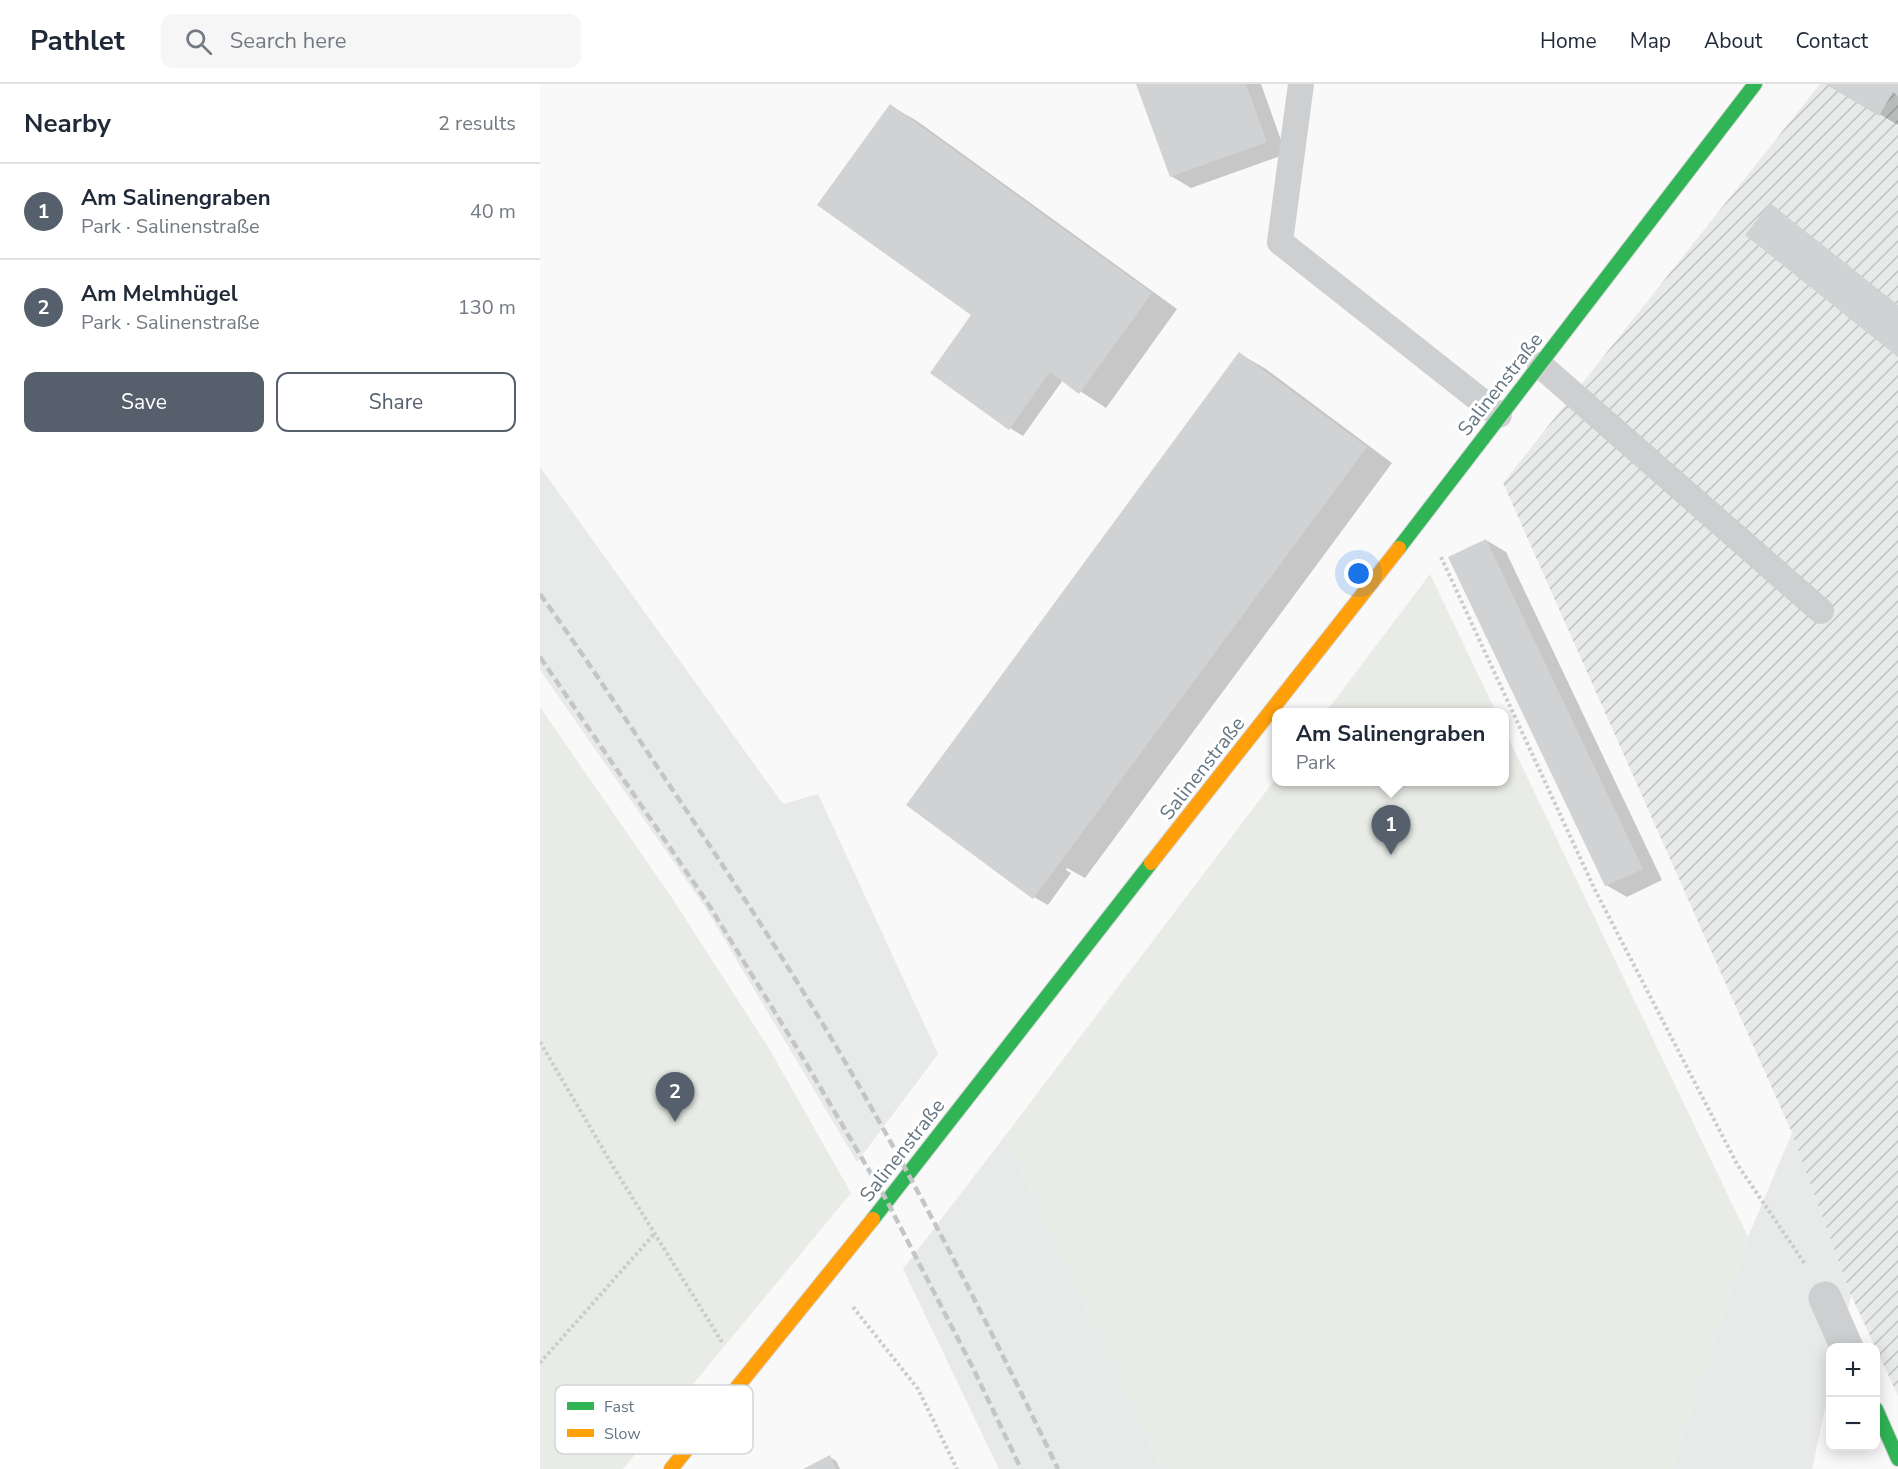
<!DOCTYPE html>
<meta charset="utf-8">
<style>
body{margin:0;font-family:"Nunito Sans",sans-serif;background:#f6f6f7;color:#1f2937}
.controls{position:absolute;right:18px;bottom:18px;display:grid;overflow:hidden;border-radius:12px;box-shadow:0 3px 15px #0003}
.controls button{width:54px;height:54px;display:grid;place-items:center;padding:0;border:0;border-bottom:2px solid #e0e1e3;background:#fff;color:#1f2937;font:30px sans-serif}
.you{position:absolute;left:819px;top:490px;width:21px;height:21px;margin:-15px;border:4px solid #fff;border-radius:50%;background:#1a73e8;box-shadow:0 0 0 9px #1a73e833}
.badge{display:grid;place-items:center;width:39px;height:39px;border-radius:50%;background:#56606c;color:#fff;font-size:20px;font-weight:700}
.pin{position:absolute;translate:-50% -50px;filter:drop-shadow(0 2px 3px #0008)}
.pin::after{content:'';position:absolute;top:32px;width:21px;height:18px;background:inherit;clip-path:polygon(0 0,100% 0,50% 100%)}
.popup{position:absolute;left:732px;top:624px;width:237px;height:78px;box-sizing:border-box;display:grid;place-content:center;border-radius:12px;background:#fff;filter:drop-shadow(0 2px 4px #0005);font-size:20px;white-space:nowrap;color:#747a83}
.popup b{font-size:22px;color:#1f2937}
.popup::after{content:'';position:absolute;left:50%;top:100%;margin-left:-12px;border:12px solid transparent;border-top-color:#fff}
.list{margin:0;padding:0;list-style:none}
h2{display:flex;justify-content:space-between;align-items:center;height:78px;margin:0;padding:0 24px;font-size:26px}
h2 small{font-size:20px;font-weight:400;color:#747a83}
.list li{display:grid;grid-template-columns:39px 1fr auto;gap:18px;align-items:center;box-sizing:border-box;height:96px;padding:0 24px;border-top:2px solid #e0e1e3}
.list b{display:block;font-size:22px;white-space:nowrap}
.list p{margin:0;font-size:20px;white-space:nowrap;color:#747a83}
.list em{font-size:20px;font-style:normal;color:#747a83}
.actions{display:flex;gap:12px;padding:18px 24px}
.actions a{flex:1;padding:14px 0;border:2px solid #56606c;border-radius:12px;text-align:center;font-size:21px;color:#56606c}
.actions .main{background:#56606c;color:#fff}
.icon{flex:none;width:33px;height:33px;fill:none;stroke:currentColor;stroke-width:2;stroke-linecap:round;stroke-linejoin:round}
.map{position:relative;flex:none;width:1358px;height:1385px;overflow:hidden}
header{display:flex;align-items:center;gap:36px;box-sizing:border-box;height:84px;padding:0 30px;background:#fff;border-bottom:2px solid #e0e1e3}
header strong{font-size:28px}
nav{display:flex;gap:33px;margin-inline-start:auto;font-size:21px}
.search{width:420px;height:54px;background:#f6f6f7;display:flex;align-items:center;gap:15px;box-sizing:border-box;padding:0 21px;border-radius:12px;color:#747a83;font-size:22px}
main{display:flex}
aside{flex:1;background:#fff}
.map>svg:first-child{display:block}
.built{fill:#e8e9e9}
.industrial{fill:url(#industrial-furrows)}
.garden{fill:#e8ebe6}
.shadow{fill:#0003}
.building{fill:#d0d2d3}
.lines{fill:none;stroke-linecap:round;stroke-linejoin:round}
.fast-casing{stroke:#d5d6d7;stroke-width:16}
.slow-casing{stroke:#d5d6d7;stroke-width:16}
.path{stroke:#cbcccd;stroke-width:4;stroke-dasharray:3 3;stroke-linecap:butt}
.lane{stroke:#cecfd0;stroke-width:26}
.street{stroke:#cecfd0;stroke-width:33}
.fast{stroke:#30b455;stroke-width:14}
.slow{stroke:#ff9f0a;stroke-width:14}
.rail{stroke:#c3c5c6;stroke-width:4.5;stroke-dasharray:9 4.5;stroke-linecap:butt}
.labels{text-anchor:middle;stroke-width:6;stroke-linejoin:round;paint-order:stroke}
.street-label{font-size:20px;fill:#657683;stroke:#fff}
.key{fill:#fff;stroke:#d1d6da;stroke-width:1.5}
.key-label{font-size:16px;fill:#657683}
</style>
<header>
<strong>Pathlet</strong>
<div class="search"><svg class="icon" aria-label="search" viewBox="0 0 24 24"><circle cx="10" cy="10" r="6"/><path d="M15 15l6 6"/></svg>Search here</div>
<nav><a>Home</a><a>Map</a><a>About</a><a>Contact</a></nav>
</header>
<main>
<aside>
<h2>Nearby<small>2 results</small></h2>
<ul class="list">
<li><span class="badge">1</span><div><b>Am Salinengraben</b><p>Park · Salinenstraße</p></div><em>40 m</em></li>
<li><span class="badge">2</span><div><b>Am Melmhügel</b><p>Park · Salinenstraße</p></div><em>130 m</em></li>
</ul>
<div class="actions"><a class="main">Save</a><a>Share</a></div>
</aside>
<div class="map">
<svg width="1358" height="1385" viewBox="0 0 1358 1385">
<defs>
<pattern id="industrial-furrows" width="10" height="10" patternUnits="userSpaceOnUse" patternTransform="scale(1.5)"><rect width="10" height="10" fill="#e8e9e9"/><path d="M-1 1l2-2M0 10L10 0M9 11l2-2" fill="none" stroke="#c0c1c2"/></pattern>
</defs>
<rect width="100%" height="100%" fill="#f9f9f9"/>
<path class="built" d="M0 383 243 720 278 710 398 970 317 1078 165 823 0 586Z
M1252 1049 1311 1211 1299 1263 1290 1264V1302L1272 1385H1131L1208 1153Z
M465 1052 622 1385H459L363 1185Z"/>
<path class="industrial" d="M1280 0H1358V1312L1311 1211 1252 1049 963 399Z"/>
<path class="garden" d="M890 490 956 628H786Z
M0 623 132 814 230 966 311 1109 83 1385H0Z
M965 647 1208 1153 1131 1385H622L465 1052 737 693V698H965Z"/>
<path class="shadow" d="M597 0H721L746 70 651 104 631 92Z
M1288 0H1358V41Z
M351 22 377 37 637 225 566 324 523 296 483 352 470 344 433 231Z
M700 270 726 285 852 379 545 794 527 784 526 786 531 789 508 821 494 813Z
M946 456 966 468 1122 796 1087 813 1066 801Z
M290 1373 296 1377 300 1385H266Z"/>
<path class="building" d="M596 0H706L727 58 630 93Z
M1285 0H1358V12L1353 8 1339 32Z
M350 20 612 209 539 310 510 288 469 346 390 289 431 231 277 121Z
M1230 119 1358 221V273L1205 151Z
M699 268 827 363 493 815 366 721Z
M946 455 1103 785 1065 802 908 473Z
M290 1371 296 1385H263Z"/>
<g class="lines">
<g class="fast-casing">
<path id="fast" d="M859 464 1215 0
M333 1135 611 779
M1336 1325 1358 1375"/>
</g>
<g class="slow-casing">
<path id="slow" d="M611 779 859 464
M131 1385 333 1135"/>
</g>
<path class="path" d="M901 473 1055 806 1197 1080 1265 1180
M0 958 74 1084 182 1258
M313 1223 378 1305 417 1385
M0 1279 115 1149"/>
<path class="lane" d="M761 0 740 158 959 331
M1000 281 1281 527"/>
<path class="street" d="M1285 1214 1307 1264"/>
<use href="#fast" class="fast"/>
<use href="#slow" class="slow"/>
<path class="rail" d="M0 510C41 567 79 625 118 684 175 769 231 854 284 942 369 1085 446 1234 518 1385
M0 573 167 818 260 969 347 1117 433 1284 481 1385"/>
</g>
<g class="labels">
<g class="street-label">
<text transform="translate(960 300) rotate(-52)" y="7">Salinenstraße</text>
<text transform="translate(662 684) rotate(-52)" y="7">Salinenstraße</text>
<text transform="translate(362 1066) rotate(-52)" y="7">Salinenstraße</text>
</g>
</g>
<rect x="15" y="1301" width="198" height="69" rx="9" class="key"/>
<rect x="27" y="1318" width="27" height="8" fill="#30b455"/>
<rect x="27" y="1345" width="27" height="8" fill="#ff9f0a"/>
<g class="key-label">
<text x="64" y="1328">Fast</text>
<text x="64" y="1355">Slow</text>
</g>
</svg>
<div class="controls">
<button>+</button>
<button>−</button>
</div>
<div class="you"></div>
<div class="pin badge" style="left:851px;top:771px">1</div>
<div class="popup"><b>Am Salinengraben</b>Park</div>
<div class="pin badge" style="left:135px;top:1038px">2</div>
</div>
</main>
